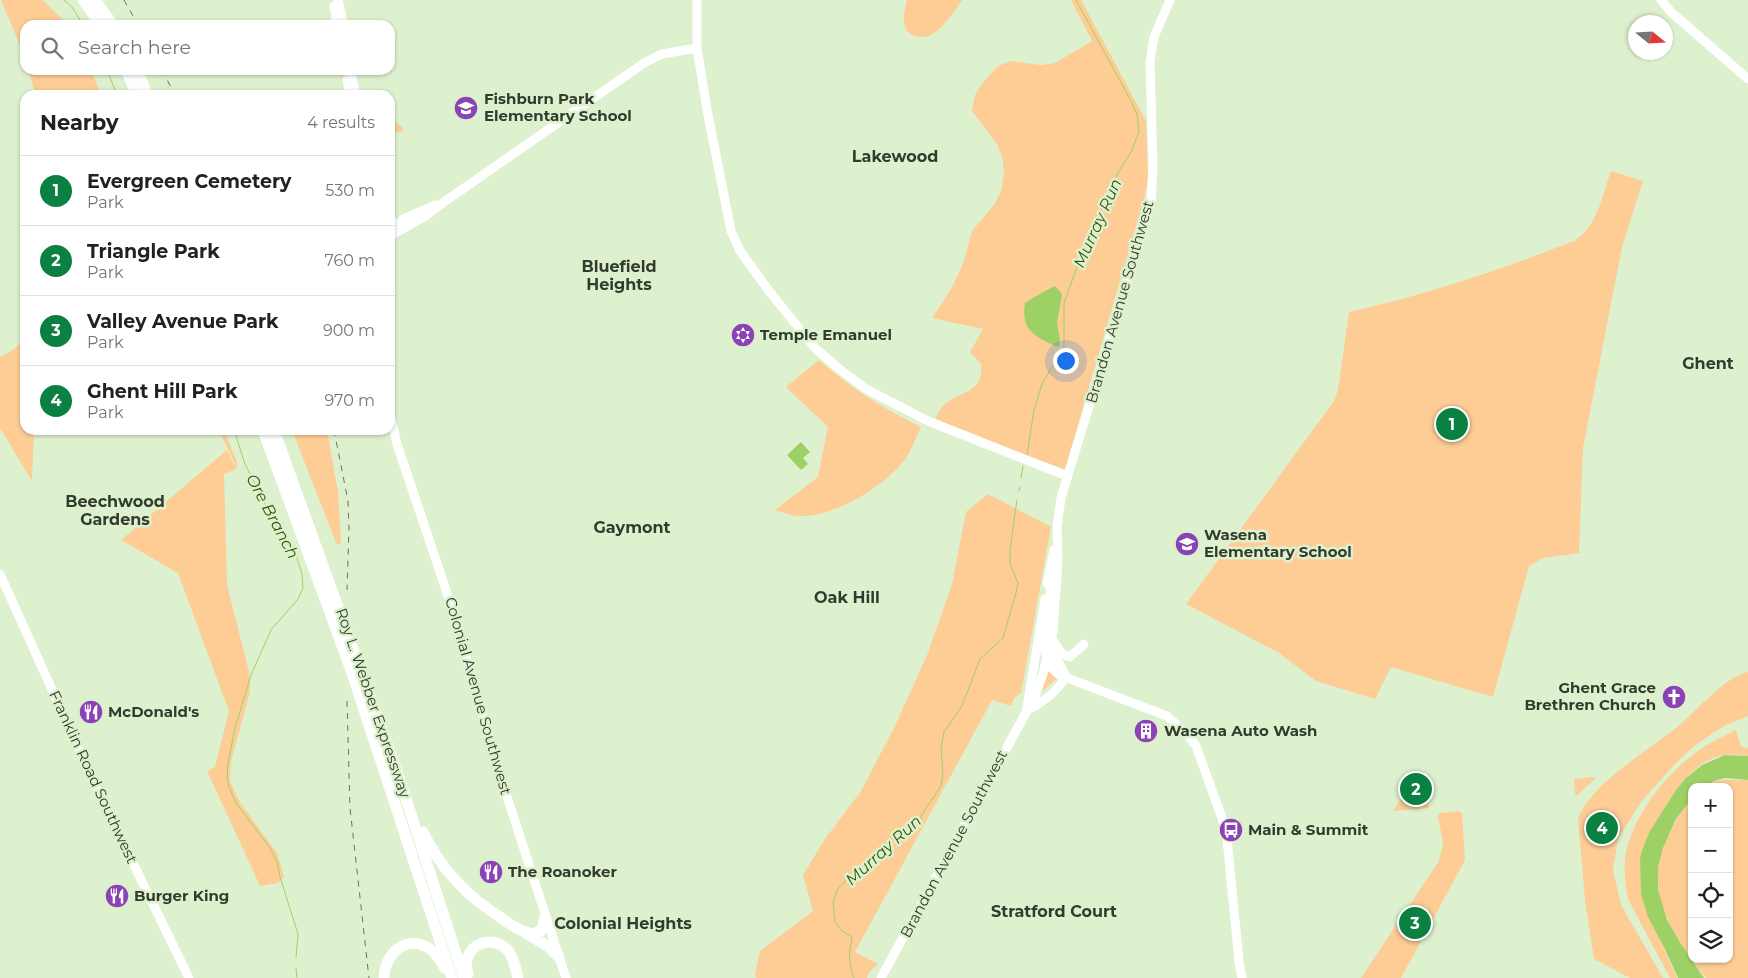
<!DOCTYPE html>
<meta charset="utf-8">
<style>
body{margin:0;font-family:Montserrat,sans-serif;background:#f6f6f6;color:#202124}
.controls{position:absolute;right:15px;bottom:15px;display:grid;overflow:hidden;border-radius:10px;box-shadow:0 1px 4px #0004}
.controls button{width:45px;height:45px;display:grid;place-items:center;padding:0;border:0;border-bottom:1px solid #e0e0e0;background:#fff;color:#202124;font:25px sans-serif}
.compass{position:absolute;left:1628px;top:15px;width:45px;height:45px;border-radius:50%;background:#fff;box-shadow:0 1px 4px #0004;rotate:108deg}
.you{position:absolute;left:1065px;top:360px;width:18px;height:18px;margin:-12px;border:4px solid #fff;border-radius:50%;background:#1a73e8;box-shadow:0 0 0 8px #1a73e833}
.badge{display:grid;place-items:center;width:32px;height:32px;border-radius:50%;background:#0b8043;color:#fff;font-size:16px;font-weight:700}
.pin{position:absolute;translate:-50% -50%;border:2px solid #fff;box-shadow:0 1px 5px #0006}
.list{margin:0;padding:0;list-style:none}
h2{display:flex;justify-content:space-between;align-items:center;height:65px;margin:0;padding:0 20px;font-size:21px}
h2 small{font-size:16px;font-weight:400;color:#757577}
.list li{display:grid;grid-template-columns:32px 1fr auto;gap:15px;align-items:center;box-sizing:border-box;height:70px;padding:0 20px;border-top:1px solid #e0e0e0}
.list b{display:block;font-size:19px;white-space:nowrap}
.list p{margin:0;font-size:16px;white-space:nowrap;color:#757577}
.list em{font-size:16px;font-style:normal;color:#757577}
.icon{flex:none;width:28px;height:28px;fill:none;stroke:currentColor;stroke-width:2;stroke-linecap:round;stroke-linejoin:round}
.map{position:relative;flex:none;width:1748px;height:978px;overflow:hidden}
.search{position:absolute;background:#fff;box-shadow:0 1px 4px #0004;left:20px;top:20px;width:375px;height:55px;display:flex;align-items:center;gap:12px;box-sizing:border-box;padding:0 18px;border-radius:15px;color:#757577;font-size:19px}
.panel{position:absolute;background:#fff;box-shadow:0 1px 4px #0004;left:20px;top:90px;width:375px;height:345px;border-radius:15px}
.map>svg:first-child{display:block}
.green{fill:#fdcd95}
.water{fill:#9dd166}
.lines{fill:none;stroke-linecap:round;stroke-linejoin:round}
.stream{stroke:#9dd166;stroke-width:1}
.major{stroke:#fff;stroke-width:9}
.highway{stroke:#fff;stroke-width:11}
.rail{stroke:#6a7560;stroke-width:1;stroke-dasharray:6 6;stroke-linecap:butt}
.labels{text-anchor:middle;stroke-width:5;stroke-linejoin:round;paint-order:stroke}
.poi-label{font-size:15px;font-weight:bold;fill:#333b2d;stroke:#def1ce;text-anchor:start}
.street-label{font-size:15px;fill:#333b2d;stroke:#def1ce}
.neighbourhood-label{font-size:16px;font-weight:bold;fill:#333b2d;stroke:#def1ce}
.water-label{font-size:16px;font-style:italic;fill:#355506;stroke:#def1ce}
</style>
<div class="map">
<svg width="1748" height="978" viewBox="0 0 1748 978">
<rect width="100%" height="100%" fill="#def1ce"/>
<path class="green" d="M1 0H43L68 25H25V57Z
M907 0H962C955 11 945 25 934 33 930 36 925 38 920 37 899 35 903 15 907 0Z
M1071 0H1081L1146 121 1148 179 1144 199 1065 469 995 444 936 419C945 387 985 402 981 364L970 352 983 329 932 318 951 289 963 264 972 231 994 205 1001 191 1004 175 1003 159 997 144 972 111 975 95 981 85 998 66 1011 61 1041 65 1055 63 1092 41Z
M28 70H91L101 95H36Z
M392 119 403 128V131L393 133 390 130V120Z
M1611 171 1643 181 1622 247 1583 448 1579 553 1543 558 1529 566 1493 697 1391 667 1375 699 1316 681 1279 653 1186 604 1334 401 1338 390 1349 312C1426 295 1500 270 1574 241 1598 226 1602 196 1611 171Z
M25 340V430H34L32 481 0 428V357L10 352Z
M819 360C850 388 884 409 921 427 916 437 912 449 906 458 885 487 833 518 797 516 790 515 782 512 775 510L818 477 828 427 786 387Z
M219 430H224L237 462V469Z
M292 430H327L338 492 341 543 337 545Z
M227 450 236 469 224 474 227 585 249 672 250 692 231 761 230 781 239 801 277 853 284 877 278 883 260 886 207 771 215 767 229 711 178 573 121 540Z
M988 494 1051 527 1021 693 1014 698 1011 706 992 700 855 952 878 964 870 971 867 978H756L755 974 760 951 813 911 803 875 825 839 861 791 895 726 928 653 952 584 966 512Z
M1047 668 1057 678 1039 694Z
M1748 672V716L1724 726 1695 745 1673 766 1641 802 1618 839 1613 870 1621 905 1663 978H1630L1594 959 1585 900 1578 818C1595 780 1645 753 1676 728 1696 712 1724 677 1748 672Z
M1736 730 1741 747 1748 748V756C1741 755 1732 754 1725 755 1683 761 1660 818 1642 850L1640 858 1641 894 1677 978H1670L1628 899C1625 884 1623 869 1626 853 1634 812 1671 768 1705 746 1715 740 1726 735 1736 730Z
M1420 770 1429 808 1393 811Z
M1593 777 1595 779 1577 795 1575 794 1574 779Z
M1716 780H1748V978H1706C1681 948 1654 909 1658 867 1659 854 1665 843 1671 831 1676 820 1683 807 1692 799V959H1729V787H1708Z
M1459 811 1462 813 1465 860 1401 978H1361L1439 861 1443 844 1438 816 1440 813Z"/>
<path class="water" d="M1055 286 1062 294 1057 323 1060 339 1059 347C1037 338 1020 331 1025 303 1033 298 1046 290 1055 286Z
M801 442 810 452 803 458 808 464 801 470 787 455Z
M1725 755 1748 756V780L1726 778 1716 780 1705 787H1692V798L1676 819 1663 848 1658 867V889L1667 920 1681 944 1704 978H1678L1665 949 1648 917 1641 894 1640 858 1642 850 1650 831 1676 790 1686 778 1702 765Z"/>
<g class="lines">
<path class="stream" d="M64 0 72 7 83 25
M107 70 117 95
M234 430 245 464 276 526 295 552 302 574 303 588 298 599 271 630 251 675 235 728 228 763 227 778 229 787 236 803 270 848 277 862 280 877 298 934 296 958
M1027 455 1034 410 1042 384 1064 347V303L1085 245 1119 171 1130 154 1139 132 1137 114 1131 101 1076 0
M1021 478 1023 466
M1019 491 1020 487
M296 968 297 978
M854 978C849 964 848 954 852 939L851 936 842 931 835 922 833 903 837 890 847 879 868 863 891 839 919 821 924 811 941 786 943 774 941 748 944 732 962 706 980 659 1003 638 1016 593 1018 583 1010 564V550L1017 500"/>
<path class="major" d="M338 0 343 22 348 25
M697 0V48L708 115 731 231 740 251 769 291 815 348 838 368 866 389 928 421 1067 476
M1661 0 1671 12 1748 79
M333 25 336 17 334 6
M350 70 356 95
M347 80 350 95
M403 219 435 205
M390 223H403L409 221
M390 236 427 215 444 202 644 63 662 54 697 48
M390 414 397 444 453 611 497 766 566 978
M0 574 94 783 189 978
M1051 580C1050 592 1050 604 1048 615 1046 636 1038 664 1062 676L1167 716 1188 735 1196 746 1226 829 1239 961 1242 978
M1047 584 1054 550
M1054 642 1062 654 1070 657 1084 644
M1053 643 1056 658 1066 676
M1027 707 1045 599
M1027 710C1042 703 1058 691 1066 676
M881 978 1035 696 1043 674 1053 632 1058 560 1057 527 1061 498 1151 203 1153 167 1150 62 1154 37 1170 0"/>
<path class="highway" d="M83 0 101 25
M95 0 113 25
M126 70 137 95
M138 70 147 95
M263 430 351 670 452 978
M274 430 396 768 464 978
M423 832C440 868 469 898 503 919 512 926 522 933 534 934L542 930 545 917
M526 933 549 947 559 957
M468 974C459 947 492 930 509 952 514 959 516 970 518 978
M384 978C384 954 407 933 430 949 437 954 441 961 445 968"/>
<path class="rail" d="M124 0 138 25
M162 70 175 95
M334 430 348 501 349 528 347 590
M347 701 350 808 369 978"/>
</g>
<defs>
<g id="school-disc" transform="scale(1.25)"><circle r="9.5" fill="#8a42b5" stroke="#def1ce"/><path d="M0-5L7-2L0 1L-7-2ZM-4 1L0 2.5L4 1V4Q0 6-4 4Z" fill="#fff"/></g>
<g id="synagogue-disc" transform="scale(1.25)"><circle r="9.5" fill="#8a42b5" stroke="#def1ce"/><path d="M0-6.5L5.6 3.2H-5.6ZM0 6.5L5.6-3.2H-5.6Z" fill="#fff"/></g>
<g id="church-disc" transform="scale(1.25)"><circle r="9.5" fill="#8a42b5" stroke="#def1ce"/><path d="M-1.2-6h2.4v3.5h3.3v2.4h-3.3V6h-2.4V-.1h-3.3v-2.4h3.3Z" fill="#fff"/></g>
<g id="restaurant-disc" transform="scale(1.25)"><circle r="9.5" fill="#8a42b5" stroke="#def1ce"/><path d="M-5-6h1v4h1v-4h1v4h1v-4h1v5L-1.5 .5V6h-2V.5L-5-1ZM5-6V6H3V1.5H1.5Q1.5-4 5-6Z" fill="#fff"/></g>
<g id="building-disc" transform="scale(1.25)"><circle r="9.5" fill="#8a42b5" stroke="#def1ce"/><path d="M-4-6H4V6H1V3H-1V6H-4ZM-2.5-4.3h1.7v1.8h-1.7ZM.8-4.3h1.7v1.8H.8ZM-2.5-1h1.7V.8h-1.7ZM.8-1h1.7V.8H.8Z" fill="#fff"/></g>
<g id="bus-disc" transform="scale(1.25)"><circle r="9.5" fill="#8a42b5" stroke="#def1ce"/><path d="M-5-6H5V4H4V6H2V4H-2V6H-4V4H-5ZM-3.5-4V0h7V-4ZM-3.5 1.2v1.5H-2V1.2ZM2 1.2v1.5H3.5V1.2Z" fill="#fff"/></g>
</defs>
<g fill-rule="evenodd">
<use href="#school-disc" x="466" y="108"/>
<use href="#synagogue-disc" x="743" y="335"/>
<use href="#school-disc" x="1187" y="544"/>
<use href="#church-disc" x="1674" y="697"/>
<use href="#restaurant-disc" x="91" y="712"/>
<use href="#building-disc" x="1146" y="731"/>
<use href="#bus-disc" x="1231" y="830"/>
<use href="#restaurant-disc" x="491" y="872"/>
<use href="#restaurant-disc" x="117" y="896"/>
</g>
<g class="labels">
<g class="poi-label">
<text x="484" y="104">Fishburn Park<tspan x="484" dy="17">Elementary School</tspan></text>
<text x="760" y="340">Temple Emanuel</text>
<text x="1204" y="540">Wasena<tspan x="1204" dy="17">Elementary School</tspan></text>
<text x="1656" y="693" text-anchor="end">Ghent Grace<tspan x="1656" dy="17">Brethren Church</tspan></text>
<text x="108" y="717">McDonald's</text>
<text x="1164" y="736">Wasena Auto Wash</text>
<text x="1248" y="835">Main &amp; Summit</text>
<text x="508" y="877">The Roanoker</text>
<text x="134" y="901">Burger King</text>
</g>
<g class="street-label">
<text transform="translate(1120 302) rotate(-74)" y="5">Brandon Avenue Southwest</text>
<text transform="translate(478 696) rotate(74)" y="5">Colonial Avenue Southwest</text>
<text transform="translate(373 703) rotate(71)" y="5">Roy L. Webber Expressway</text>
<text transform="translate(93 777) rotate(65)" y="5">Franklin Road Southwest</text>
<text transform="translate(954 844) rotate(-62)" y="5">Brandon Avenue Southwest</text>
</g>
<g class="neighbourhood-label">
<text x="895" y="162">Lakewood</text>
<text x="619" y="272">Bluefield<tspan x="619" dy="18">Heights</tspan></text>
<text x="1708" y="369">Ghent</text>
<text x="115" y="507">Beechwood<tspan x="115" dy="18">Gardens</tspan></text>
<text x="632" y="533">Gaymont</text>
<text x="847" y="603">Oak Hill</text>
<text x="1054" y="917">Stratford Court</text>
<text x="623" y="929">Colonial Heights</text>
</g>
<g class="water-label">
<text transform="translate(1097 223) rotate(-66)" y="6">Murray Run</text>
<text transform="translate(273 516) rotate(62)" y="6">Ore Branch</text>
<text transform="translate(883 850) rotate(-42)" y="6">Murray Run</text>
</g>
</g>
</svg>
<div class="controls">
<button>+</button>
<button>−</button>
<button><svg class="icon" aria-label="locate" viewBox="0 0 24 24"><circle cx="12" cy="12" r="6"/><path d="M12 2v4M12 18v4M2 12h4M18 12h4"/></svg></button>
<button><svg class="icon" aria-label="layers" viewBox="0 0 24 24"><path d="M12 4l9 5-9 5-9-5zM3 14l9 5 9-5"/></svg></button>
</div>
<svg class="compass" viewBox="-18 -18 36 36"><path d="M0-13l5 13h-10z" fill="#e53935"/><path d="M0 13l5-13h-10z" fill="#757577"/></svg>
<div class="you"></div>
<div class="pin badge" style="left:1452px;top:424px">1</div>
<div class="pin badge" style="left:1416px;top:789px">2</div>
<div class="pin badge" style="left:1415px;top:923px">3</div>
<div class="pin badge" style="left:1602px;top:828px">4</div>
<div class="search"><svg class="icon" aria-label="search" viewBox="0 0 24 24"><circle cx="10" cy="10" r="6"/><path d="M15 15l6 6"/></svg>Search here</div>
<section class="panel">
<h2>Nearby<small>4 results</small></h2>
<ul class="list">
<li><span class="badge">1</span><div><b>Evergreen Cemetery</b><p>Park</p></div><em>530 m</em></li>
<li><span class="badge">2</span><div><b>Triangle Park</b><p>Park</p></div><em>760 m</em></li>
<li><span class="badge">3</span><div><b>Valley Avenue Park</b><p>Park</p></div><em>900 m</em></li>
<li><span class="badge">4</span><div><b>Ghent Hill Park</b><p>Park</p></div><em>970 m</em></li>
</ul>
</section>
</div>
